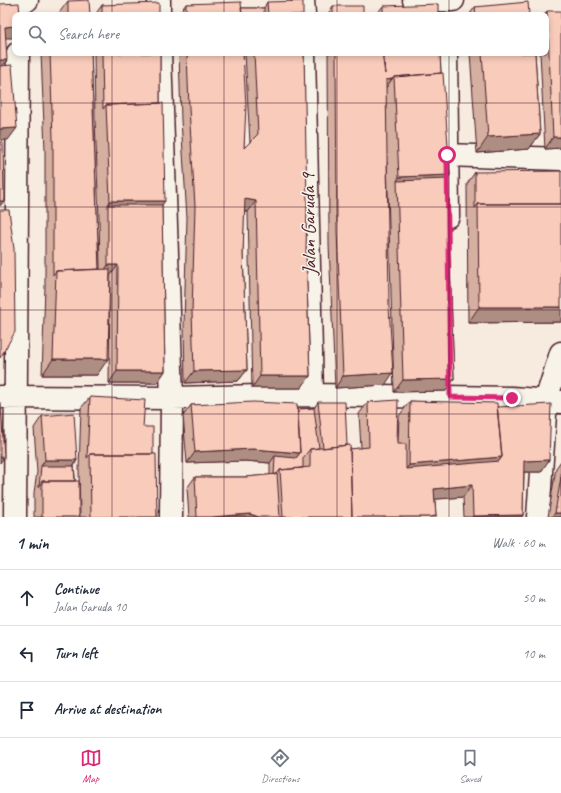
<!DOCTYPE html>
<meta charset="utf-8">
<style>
body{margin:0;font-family:Caveat,sans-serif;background:#f2f2f3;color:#1f2937}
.stop{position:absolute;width:12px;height:12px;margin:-9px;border:3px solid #db2777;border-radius:50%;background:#fff}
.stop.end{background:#db2777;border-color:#fff;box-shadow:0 1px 4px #0008}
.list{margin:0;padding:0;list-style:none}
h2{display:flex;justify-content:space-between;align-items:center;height:52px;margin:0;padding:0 16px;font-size:17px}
h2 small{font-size:13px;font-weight:400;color:#747a83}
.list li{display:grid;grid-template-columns:26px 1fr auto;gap:12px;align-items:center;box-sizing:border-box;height:56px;padding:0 16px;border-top:1px solid #e0e1e3}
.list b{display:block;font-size:15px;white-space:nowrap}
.list p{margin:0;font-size:13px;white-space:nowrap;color:#747a83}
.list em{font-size:13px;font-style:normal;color:#747a83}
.icon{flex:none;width:22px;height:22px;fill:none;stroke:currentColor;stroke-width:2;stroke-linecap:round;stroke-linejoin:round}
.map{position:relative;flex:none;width:561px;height:517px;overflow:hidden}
.search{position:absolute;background:#fff;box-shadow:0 2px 6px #0003;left:12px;right:12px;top:12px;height:44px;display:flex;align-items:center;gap:10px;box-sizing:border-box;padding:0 14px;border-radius:8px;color:#747a83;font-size:15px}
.sheet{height:220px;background:#fff}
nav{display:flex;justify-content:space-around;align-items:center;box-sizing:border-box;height:56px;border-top:1px solid #e0e1e3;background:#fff;font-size:11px;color:#747a83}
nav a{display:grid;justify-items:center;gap:2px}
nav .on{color:#db2777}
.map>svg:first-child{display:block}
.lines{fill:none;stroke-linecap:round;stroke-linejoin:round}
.minor-casing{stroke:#4a1f2b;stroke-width:25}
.minor{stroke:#f7f3e8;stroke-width:22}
.wall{fill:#d5afa0;stroke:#4a1f2b}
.shaded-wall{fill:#ae8e82;stroke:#4a1f2b}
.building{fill:#f8cbba;stroke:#4a1f2b}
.route{stroke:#db2777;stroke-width:5}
.grid{fill:none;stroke:#4a1f2b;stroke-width:1;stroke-opacity:0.55}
.labels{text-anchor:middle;stroke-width:3;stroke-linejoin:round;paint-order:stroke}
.street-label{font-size:20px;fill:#4a1f2b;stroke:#f7f3e8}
</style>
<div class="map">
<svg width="561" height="517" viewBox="0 0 561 517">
<rect width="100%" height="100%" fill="#f7ebdf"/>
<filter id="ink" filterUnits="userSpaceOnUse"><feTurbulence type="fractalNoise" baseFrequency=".025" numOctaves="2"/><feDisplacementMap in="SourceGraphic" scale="8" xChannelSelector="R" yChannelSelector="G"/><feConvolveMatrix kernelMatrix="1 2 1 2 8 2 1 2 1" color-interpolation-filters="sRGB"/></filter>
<g filter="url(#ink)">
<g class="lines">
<g class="minor-casing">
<path id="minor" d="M0 0H27
M159 0V15
M303 0 304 15
M414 0H453
M160 53 172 398 171 517
M304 53 312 395
M446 53 448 216
M447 155 561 159
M0 397 172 398 312 395 512 398 561 402
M15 517 18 53
M538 517 546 400 561 353"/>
</g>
<use href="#minor" class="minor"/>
</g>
<path class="wall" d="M68 1 90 15H60L59 13Z
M267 2 303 15H178L186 4 241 8H264Z
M102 5 159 15H95Z
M333 6 363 15H328L329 12Z
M383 6 438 15H376Z
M475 7 529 15H469Z
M547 11 561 148 545 149 540 53H546V15H544Z
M41 53H91L99 269H100L99 217 95 120 94 53H160V103L165 371 157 383H109L110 276 97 375H42L45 287V150Z
M179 53H243L244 148 250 143 245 53H304L306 253 310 376 301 388H252L248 212H244L243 253 247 370 238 381 185 383 184 324 187 218 181 120Z
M328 53H440L441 73 450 175 447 179 454 379 446 391 394 392 388 193 387 162 385 385 335 388 329 244Z
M470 53H535L540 134 529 149 477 153Z
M475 172 561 322 468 323 467 184Z
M90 397 143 427 153 454 157 517H80L79 470 81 408Z
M410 401 497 407 541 472H524L523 515 522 517H464L463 497 435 499 436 517H189L187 488 195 477H246L270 475V463L245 461 187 463 183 416 191 405 298 409 314 408 318 402 347 445 350 449 361 448 359 414 368 402 397 444H398L399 416Z
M42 416 77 460 74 466 79 517H34V493L37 472 34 428Z
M561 461V517H548L556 468Z"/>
<path class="shaded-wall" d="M15 26V34L13 38H0L5 27Z
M0 60H7L0 70Z
M392 79 384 91 386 80Z
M17 128 8 140H0V129Z
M540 134 529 149 477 153 488 137Z
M553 137H561V148L545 149Z
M450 175 439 190 397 181 399 177Z
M245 199 256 201 248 212 237 211Z
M0 201H4L0 206Z
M110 201H165L154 216 108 205Z
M108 265H118L110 276 100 277Z
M479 307H561V322L468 323Z
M53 359H108L97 375H42Z
M247 370 238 381 185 383 194 371Z
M117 371H165L157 383H109Z
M393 373 385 385 335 388 343 376Z
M260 376H310L301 388H252Z
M454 379 446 391 394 392 403 380Z
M253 449 300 453 291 465 275 456 270 463 245 461 187 463 195 452Z
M0 457H4L0 463Z
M502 457 491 473 398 481 409 465Z
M45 460H77L69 472 41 466Z
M549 460 541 472H516L524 461Z
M472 485 463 497 426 500 434 489Z
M555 513H561V517H552Z
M250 514 259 517H211Z
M523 515 522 517H472L473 516Z"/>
<path class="building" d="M89 0 90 15H68V1Z
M303 1V15H268L267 2Z
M241 2 242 15H186V4Z
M528 2 529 15H476L475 7Z
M19 3 20 15H15V26L5 27 7 60H0V4Z
M159 3V15H102V5Z
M438 4V15H383V6Z
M333 6H363V15H333Z
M241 8H264V15H242Z
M547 11H561V137H553Z
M50 53H91L99 269 56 271 53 275V138Z
M102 53H160V103L106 105 103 109Z
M187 53H243L246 106 244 148 258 134 254 53H304L307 201 306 253 310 376H260L256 201 245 199 243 253 247 370 194 371 192 312 195 206 189 108Z
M336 53H382L385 74 384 53H440L441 73 394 77 392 79 386 80 389 306 393 373 343 376 337 232Z
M482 53H535L540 134 488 137Z
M12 65 17 128 0 129V66Z
M443 73 450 175 399 177 394 77Z
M163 103 165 201H110L106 105Z
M0 142H3L4 201H0Z
M561 171V204H478L475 208V172Z
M447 179 454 379 403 380 397 181Z
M478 204H561V307H479Z
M108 205H162L165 371H117L118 265H108Z
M0 210H9L14 249 15 332 0 358Z
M110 269 108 359H53L56 271Z
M90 397 145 400 143 427H153V454H90L87 458Z
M398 400 397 444H406V469L499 461 502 457 497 407 551 404 549 460 524 461 523 515 473 516 472 485 434 489 436 516 430 517H352L350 449 369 447 368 402Z
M410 401 497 403 502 457 409 465Z
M253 402 297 404 300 453 253 449 195 452 191 405Z
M318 402H345L347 445 323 448Z
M0 403H1L4 457H0Z
M314 408 319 448 310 449 303 458V468L280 470 277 474 274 475 275 456 296 458 300 453 298 409Z
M74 413 77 460H45L42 416Z
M350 445 352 517H283L280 470 310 467V449Z
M90 454H156L157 517H91Z
M41 466H74L75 481H42L39 487Z
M277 474 280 517H259L250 514 211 517H197L195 477H246Z
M561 477V513H555Z
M42 481H79V517H42Z"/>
</g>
<g class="lines" filter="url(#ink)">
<path class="route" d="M447 155 450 397 512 398"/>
</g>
<path class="grid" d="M112 0V15M224 0V15M337 0V15M449 0V15M112 53V517M224 53V517M337 53V517M449 53V517M0 103H561M0 207H561M0 310H561M0 414H561"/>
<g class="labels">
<g class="street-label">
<text transform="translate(308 224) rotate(-91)" y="7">Jalan Garuda 9</text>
</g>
</g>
</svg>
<div class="stop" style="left:447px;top:155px"></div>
<div class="stop end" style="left:512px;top:398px"></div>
<div class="search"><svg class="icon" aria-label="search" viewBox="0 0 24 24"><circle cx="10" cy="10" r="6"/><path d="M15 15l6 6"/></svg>Search here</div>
</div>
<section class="sheet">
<h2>1 min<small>Walk · 60 m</small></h2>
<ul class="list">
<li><svg class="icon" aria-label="ahead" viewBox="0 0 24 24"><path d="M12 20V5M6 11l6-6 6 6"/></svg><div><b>Continue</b><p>Jalan Garuda 10</p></div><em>50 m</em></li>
<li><svg class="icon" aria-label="left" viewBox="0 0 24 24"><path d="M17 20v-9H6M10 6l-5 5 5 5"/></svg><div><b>Turn left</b></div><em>10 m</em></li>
<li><svg class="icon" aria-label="arrive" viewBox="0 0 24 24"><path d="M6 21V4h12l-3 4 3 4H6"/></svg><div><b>Arrive at destination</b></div></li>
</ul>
</section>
<nav>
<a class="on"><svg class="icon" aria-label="map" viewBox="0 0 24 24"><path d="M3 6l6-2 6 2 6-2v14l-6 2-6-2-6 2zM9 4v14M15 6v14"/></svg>Map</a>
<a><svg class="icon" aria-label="directions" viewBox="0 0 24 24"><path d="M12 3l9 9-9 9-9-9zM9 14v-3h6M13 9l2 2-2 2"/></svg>Directions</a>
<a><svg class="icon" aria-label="saved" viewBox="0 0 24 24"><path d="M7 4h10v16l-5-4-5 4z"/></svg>Saved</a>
</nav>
